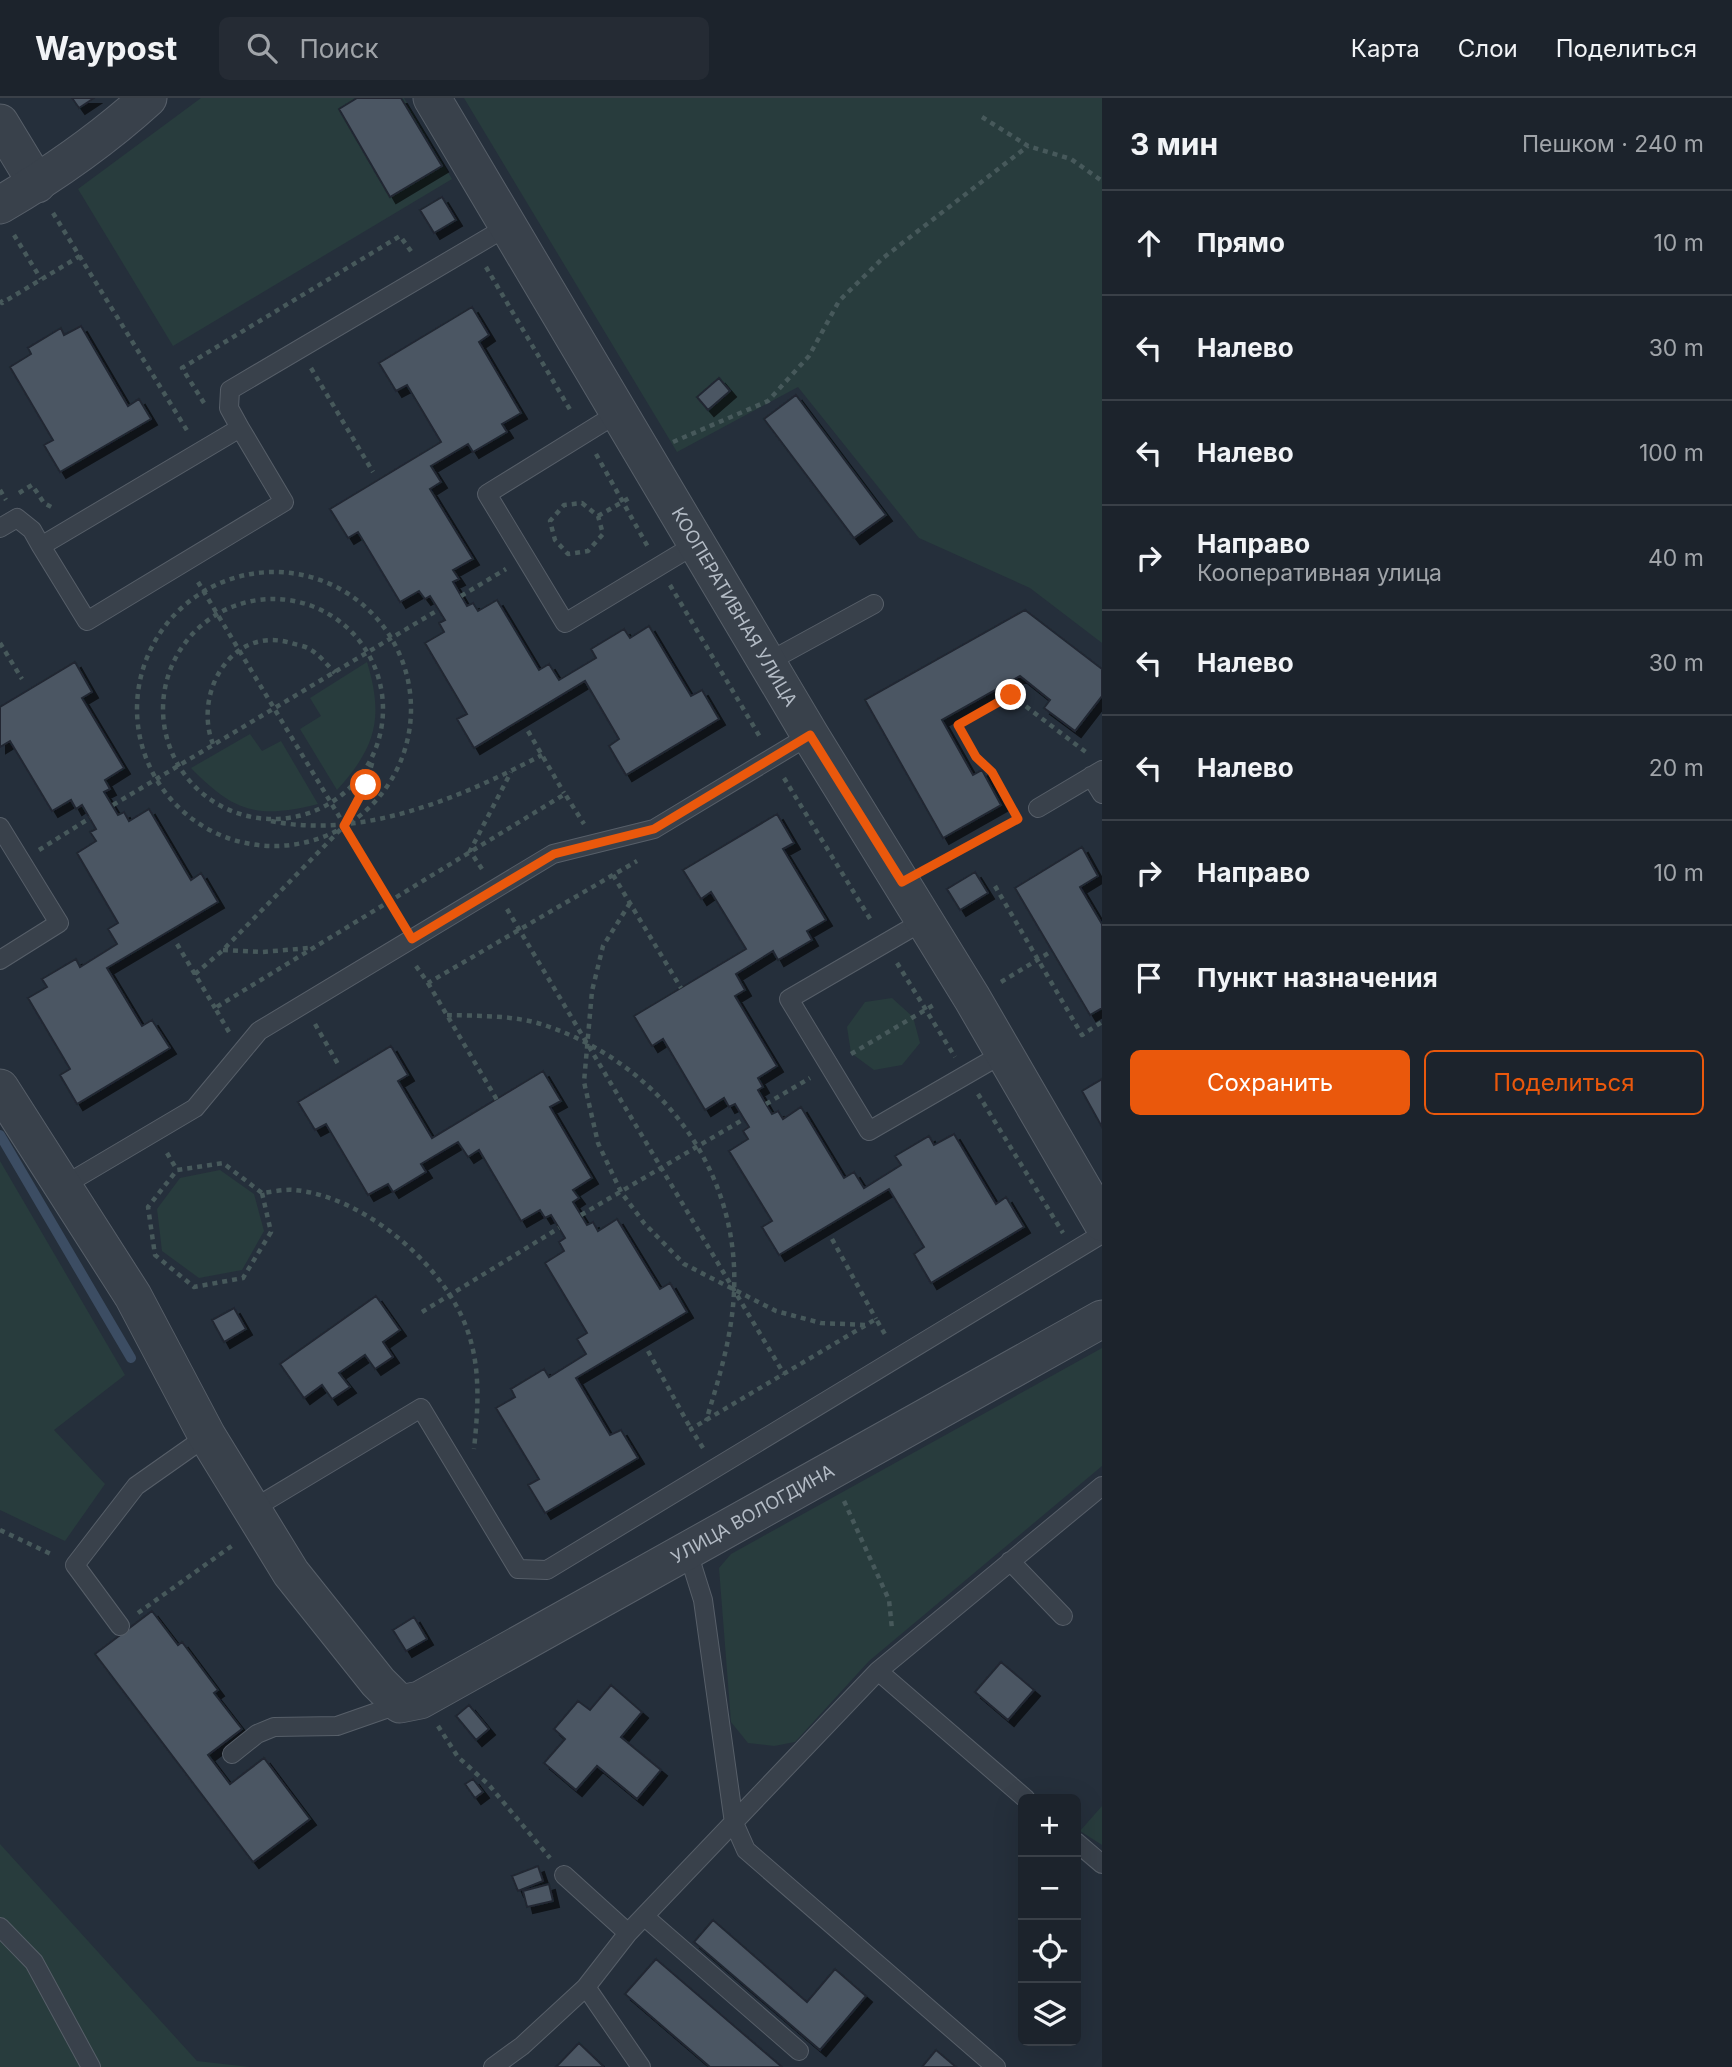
<!DOCTYPE html>
<html lang="ru">
<meta charset="utf-8">
<style>
body{margin:0;font-family:Inter,sans-serif;background:#252b34;color:#f1f3f6}
.controls{position:absolute;right:21px;bottom:21px;display:grid;overflow:hidden;border-radius:10px;box-shadow:0 7px 28px #0002}
.controls button{width:63px;height:63px;display:grid;place-items:center;padding:0;border:0;border-bottom:2px solid #3a4048;background:#1c232c;color:#f1f3f6;font:35px sans-serif}
.stop{position:absolute;width:21px;height:21px;margin:-16px;border:5px solid #ea580c;border-radius:50%;background:#fff}
.stop.end{background:#ea580c;border-color:#fff;box-shadow:0 2px 7px #0008}
.list{margin:0;padding:0;list-style:none}
h2{display:flex;justify-content:space-between;align-items:center;height:91px;margin:0;padding:0 28px;font-size:30px}
h2 small{font-size:23px;font-weight:400;color:#a0a4a9}
.list li{display:grid;grid-template-columns:46px 1fr auto;gap:21px;align-items:center;box-sizing:border-box;height:105px;padding:0 28px;border-top:2px solid #3a4048}
.list b{display:block;font-size:26px;white-space:nowrap}
.list p{margin:0;font-size:23px;white-space:nowrap;color:#a0a4a9}
.list em{font-size:23px;font-style:normal;color:#a0a4a9}
.actions{display:flex;gap:14px;padding:21px 28px}
.actions a{flex:1;padding:16px 0;border:2px solid #ea580c;border-radius:10px;text-align:center;font-size:24px;color:#ea580c}
.actions .main{background:#ea580c;color:#fff}
.icon{flex:none;width:38px;height:38px;fill:none;stroke:currentColor;stroke-width:2;stroke-linecap:round;stroke-linejoin:round}
.map{position:relative;flex:none;width:1102px;height:1969px;overflow:hidden}
header{display:flex;align-items:center;gap:42px;box-sizing:border-box;height:98px;padding:0 35px;background:#1c232c;border-bottom:2px solid #3a4048}
header strong{font-size:33px}
nav{display:flex;gap:38px;margin-inline-start:auto;font-size:24px}
.search{width:490px;height:63px;background:#252b34;display:flex;align-items:center;gap:18px;box-sizing:border-box;padding:0 24px;border-radius:10px;color:#a0a4a9;font-size:26px}
main{display:flex}
aside{flex:1;background:#1c232c}
.map>svg:first-child{display:block}
.green{fill:#283c3d}
.lines{fill:none;stroke-linecap:round;stroke-linejoin:round}
.stream{stroke:#3c4d63;stroke-width:10}
.building{fill:#4b5663;stroke:#202832;stroke-width:2;filter:url(#shadow)}
.service-casing{stroke:#575f69;stroke-width:20}
.minor-casing{stroke:#575f69;stroke-width:39}
.path{stroke:#47595b;stroke-width:4.5;stroke-dasharray:5 5;stroke-linecap:butt}
.service{stroke:#39414b;stroke-width:18}
.minor{stroke:#39414b;stroke-width:37}
.route{stroke:#ea580c;stroke-width:9}
.labels{text-anchor:middle;stroke-width:5;stroke-linejoin:round;paint-order:stroke}
.street-label{font-size:18px;fill:#b4bcc6;stroke:#1e2630}
</style>
<header>
<strong>Waypost</strong>
<div class="search"><svg class="icon" aria-label="search" viewBox="0 0 24 24"><circle cx="10" cy="10" r="6"/><path d="M15 15l6 6"/></svg>Поиск</div>
<nav><a>Карта</a><a>Слои</a><a>Поделиться</a></nav>
</header>
<main>
<div class="map">
<svg width="1102" height="1969" viewBox="0 0 1102 1969">
<defs>
<filter id="shadow"><feDropShadow dx="6" dy="6" stdDeviation="0" flood-color="#0009"/></filter>
</defs>
<rect width="100%" height="100%" fill="#252f3b"/>
<path class="green" d="M201 0H404L452 81 173 248 78 91Z
M464 0H1102V545L1030 490 919 440 798 289 677 354Z
M367 564C384 620 376 649 337 692L300 631 321 618 310 600Z
M250 636 262 653 281 643 318 706C258 721 235 715 191 670Z
M892 900 913 919 920 945 902 967 874 972 851 955 847 929 865 904Z
M0 1063 125 1277 54 1332 105 1386 65 1443 0 1412Z
M220 1072 254 1096 264 1133 242 1172 199 1180 162 1153 157 1111 180 1080Z
M1102 1250V1368L869 1563 795 1644 774 1648 748 1645 731 1624 719 1470 731 1456Z
M1102 1708V1747L1080 1733Z
M0 1746 197 1963 250 1969H0Z"/>
<g class="lines">
<path class="stream" d="M0 1037 131 1260"/>
</g>
<path class="building" d="M72 0H94L79 10Z
M357 0H401L442 68 390 99 339 11Z
M442 99 456 122 434 135 420 112Z
M472 209 489 237 479 244 521 315 502 326 507 334 473 354 468 346 431 368 441 384 430 391 473 461 453 472 459 481 453 484 467 508 473 505 478 513 497 502 539 572 549 566 559 582 596 560 591 551 624 531 630 540 649 528 691 598 702 592 719 621 626 677 609 648 619 641 585 583 474 650 457 621 467 616 425 545 444 534 439 525 445 522 430 498 425 501 419 493 400 504 358 434 348 440 330 411 441 344 407 287 396 293 379 265Z
M81 228 128 308 139 301 151 321 60 374 44 347 53 342 10 269 31 256 28 250 61 230 64 237Z
M719 280 730 293 708 312 697 299Z
M796 297 886 417 854 440 764 321Z
M1025 512 1102 571V598L1075 633 1044 610 1050 602 1020 578 942 622 973 677 982 672 1001 707 943 740 865 602Z
M75 564 92 594 82 600 124 670 105 682 110 691 104 694 118 717 124 714 129 723 149 711 191 782 201 775 218 804 107 870 142 928 152 922 170 950 77 1006 60 977 70 971 28 900 47 889 42 881 76 861 80 869 117 846 108 831 118 825 77 755 96 743 90 734 96 731 82 707 76 711 71 702 52 713 10 643 0 649V609Z
M777 716 794 745 783 751 826 822 807 833 812 842 778 862 773 853 736 876 745 892 735 898 777 968 758 980 763 989 758 992 766 1006 772 1016 778 1013 783 1021 801 1009 844 1080 854 1074 864 1090 901 1067 895 1058 929 1038 934 1047 954 1036 996 1106 1006 1099 1024 1129 931 1185 914 1156 924 1149 889 1091 779 1157 762 1129 772 1123 729 1053 748 1041 743 1033 749 1029 744 1021 735 1006 729 1009 724 1000 705 1012 663 941 652 948 634 918 746 851 711 794 701 801 683 772Z
M1082 749 1098 778 1080 789 1102 826V910L1090 917 1015 790Z
M975 774 988 795 960 812 947 791Z
M391 948 408 977 398 983 432 1040 543 973 561 1003 550 1009 592 1080 573 1092 579 1100 573 1104 581 1117 587 1127 593 1124 598 1133 617 1121 660 1191 670 1185 687 1214 576 1280 610 1337 621 1332 638 1360 545 1415 528 1387 539 1381 496 1310 515 1299 511 1291 544 1271 549 1279 586 1256 577 1241 587 1235 545 1165 564 1153 559 1144 565 1140 551 1117 545 1120 540 1112 521 1123 479 1052 468 1059 458 1044 421 1066 426 1074 393 1094 388 1086 368 1097 326 1026 315 1032 298 1004Z
M1102 981V1029L1082 993Z
M376 1198 400 1232 383 1244 393 1259 375 1271 365 1257 339 1275 350 1289 332 1301 322 1287 304 1300 280 1266Z
M234 1210 246 1231 224 1244 212 1222Z
M152 1513 178 1547 182 1544 218 1592 214 1595 242 1631 208 1657 230 1686 264 1660 310 1721 253 1764 95 1556Z
M414 1519 427 1541 406 1553 393 1532Z
M1001 1564 1034 1592 1008 1622 975 1594Z
M611 1587 642 1614 621 1639 661 1672 637 1701 597 1668 576 1692 544 1665 565 1641 554 1631 578 1603 590 1612Z
M469 1607 489 1631 476 1642 456 1618Z
M473 1681 483 1694 475 1700 465 1686Z
M538 1768 543 1783 518 1793 512 1778Z
M549 1786 553 1803 527 1809 523 1793Z
M713 1822 807 1904 835 1871 866 1898 820 1952 694 1844Z
M656 1861 782 1969H710L625 1896Z
M579 1945 603 1968 602 1969H556Z
M936 1952 956 1969H922Z"/>
<g class="lines">
<g class="service-casing">
<path id="service" d="M618 315 487 396 565 525 696 446
M0 430 17 420 32 432 41 448 240 330 229 310 230 292 510 127
M41 448 87 523 284 404 240 330
M768 564 874 506
M1091 678 1102 696
M1038 710 1102 672
M0 729 59 825 0 862
M925 822 789 901 869 1033 1004 955
M63 1088 195 1010 259 933 553 756 654 731 810 637
M251 1412 421 1310 518 1471 547 1472 1102 1136
M687 1451 703 1502 734 1725 746 1752 996 1969
M1010 1463 1063 1518
M120 1528 75 1467 136 1388 207 1338
M878 1573 1026 1701
M232 1656 257 1636 274 1629 337 1628 400 1606
M1076 1744 1102 1766
M564 1777 628 1835
M645 1819 799 1953
M0 1829 34 1864 91 1969
M493 1969 522 1948 586 1889
M641 1969 586 1889 628 1835 878 1573 1102 1388"/>
</g>
<g class="minor-casing">
<g id="minor">
<path id="s1" d="M432 0 810 637 972 900 1102 1124"/>
<path d="M0 25 37 86"/>
<path d="M0 107C53 76 103 41 148 0"/>
<path id="s2" d="M0 990 133 1198 207 1338 291 1475 378 1584 400 1606 420 1602 1102 1221"/>
</g>
</g>
<path class="path" d="M982 19 1028 48 1071 61 1102 83
M53 115 188 334
M14 137 41 181
M486 169 572 315
M0 202 2 205 80 158
M311 270 373 374
M204 305 182 270 400 138 413 156
M673 344 768 303 809 258 839 203 883 160 1028 48
M596 356 648 449
M0 392 6 402
M19 395 32 387 44 405 55 411
M582 405 598 418 603 436 588 453 568 456 555 442 550 423 564 407Z
M598 418 631 399
M137 611a137 137 0 1 1 274 0a137 137 0 1 1-274 0Z
M198 484 401 821
M670 487 760 639
M461 498 506 471
M163 611a110 110 0 1 1 220 0a110 110 0 1 1-220 0Z
M0 545 22 581
M528 633 564 695
M213 646C193 596 231 527 291 545 297 547 306 548 311 552 320 557 328 568 335 575
M784 680 872 824
M113 707 438 512
M1013 711C996 681 975 657 958 627L1011 597 1087 655
M271 723C363 742 462 699 542 657
M346 724 366 687 373 662
M39 752 90 720
M931 768 1019 721
M482 771 470 753 511 674
M613 777 681 890
M995 788 1082 937 1102 924
M630 805 603 848 592 893 584 984 598 1045 621 1094 644 1125 684 1166 776 1213 821 1225 865 1227
M507 811 784 1276
M177 846 215 910
M223 852 262 854 309 850
M897 865 955 959
M416 868 428 885 637 763
M195 876 223 852 341 731
M1001 884 1052 853
M428 885 497 1002
M447 917C479 918 516 917 547 928 660 967 740 1072 734 1194 732 1239 719 1280 706 1323
M315 926 338 966
M229 934 215 910 565 696 584 726
M851 956 937 905
M978 996 1063 1135
M766 1006 810 980
M167 1055 177 1072
M262 1095 271 1134 243 1180 194 1189 155 1157 148 1109 177 1072 223 1065 262 1095C272 1094 284 1091 294 1092 364 1098 446 1168 468 1234 481 1272 478 1312 474 1351
M581 1117 744 1021
M832 1141 876 1221
M422 1214 559 1130
M648 1253 691 1331
M703 1350 691 1331 876 1221 886 1238
M844 1403 889 1502 892 1531
M0 1432 53 1457
M138 1515 233 1447
M438 1628 458 1659 489 1687 550 1760"/>
<use href="#service" class="service"/>
<use href="#minor" class="minor"/>
</g>
<g class="lines">
<path class="route" d="M366 687 344 728 412 841 554 756 654 731 810 637 902 784 1018 721 992 674 976 659 958 627 1011 597"/>
</g>
<g class="labels">
<g class="street-label">
<text dy="6" stroke="none"><textPath href="#s1" startOffset="592">КООПЕРАТИВНАЯ УЛИЦА</textPath></text>
<text dy="6" stroke="none"><textPath href="#s2" startOffset="1138">УЛИЦА ВОЛОГДИНА</textPath></text>
</g>
</g>
</svg>
<div class="controls">
<button>+</button>
<button>−</button>
<button><svg class="icon" aria-label="locate" viewBox="0 0 24 24"><circle cx="12" cy="12" r="6"/><path d="M12 2v4M12 18v4M2 12h4M18 12h4"/></svg></button>
<button><svg class="icon" aria-label="layers" viewBox="0 0 24 24"><path d="M12 4l9 5-9 5-9-5zM3 14l9 5 9-5"/></svg></button>
</div>
<div class="stop" style="left:366px;top:687px"></div>
<div class="stop end" style="left:1011px;top:597px"></div>
</div>
<aside>
<h2>3 мин<small>Пешком · 240 m</small></h2>
<ul class="list">
<li><svg class="icon" aria-label="ahead" viewBox="0 0 24 24"><path d="M12 20V5M6 11l6-6 6 6"/></svg><div><b>Прямо</b></div><em>10 m</em></li>
<li><svg class="icon" aria-label="left" viewBox="0 0 24 24"><path d="M17 20v-9H6M10 6l-5 5 5 5"/></svg><div><b>Налево</b></div><em>30 m</em></li>
<li><svg class="icon" aria-label="left" viewBox="0 0 24 24"><path d="M17 20v-9H6M10 6l-5 5 5 5"/></svg><div><b>Налево</b></div><em>100 m</em></li>
<li><svg class="icon" aria-label="right" viewBox="0 0 24 24"><path d="M7 20v-9h11M14 6l5 5-5 5"/></svg><div><b>Направо</b><p>Кооперативная улица</p></div><em>40 m</em></li>
<li><svg class="icon" aria-label="left" viewBox="0 0 24 24"><path d="M17 20v-9H6M10 6l-5 5 5 5"/></svg><div><b>Налево</b></div><em>30 m</em></li>
<li><svg class="icon" aria-label="left" viewBox="0 0 24 24"><path d="M17 20v-9H6M10 6l-5 5 5 5"/></svg><div><b>Налево</b></div><em>20 m</em></li>
<li><svg class="icon" aria-label="right" viewBox="0 0 24 24"><path d="M7 20v-9h11M14 6l5 5-5 5"/></svg><div><b>Направо</b></div><em>10 m</em></li>
<li><svg class="icon" aria-label="arrive" viewBox="0 0 24 24"><path d="M6 21V4h12l-3 4 3 4H6"/></svg><div><b>Пункт назначения</b></div></li>
</ul>
<div class="actions"><a class="main">Сохранить</a><a>Поделиться</a></div>
</aside>
</main>
